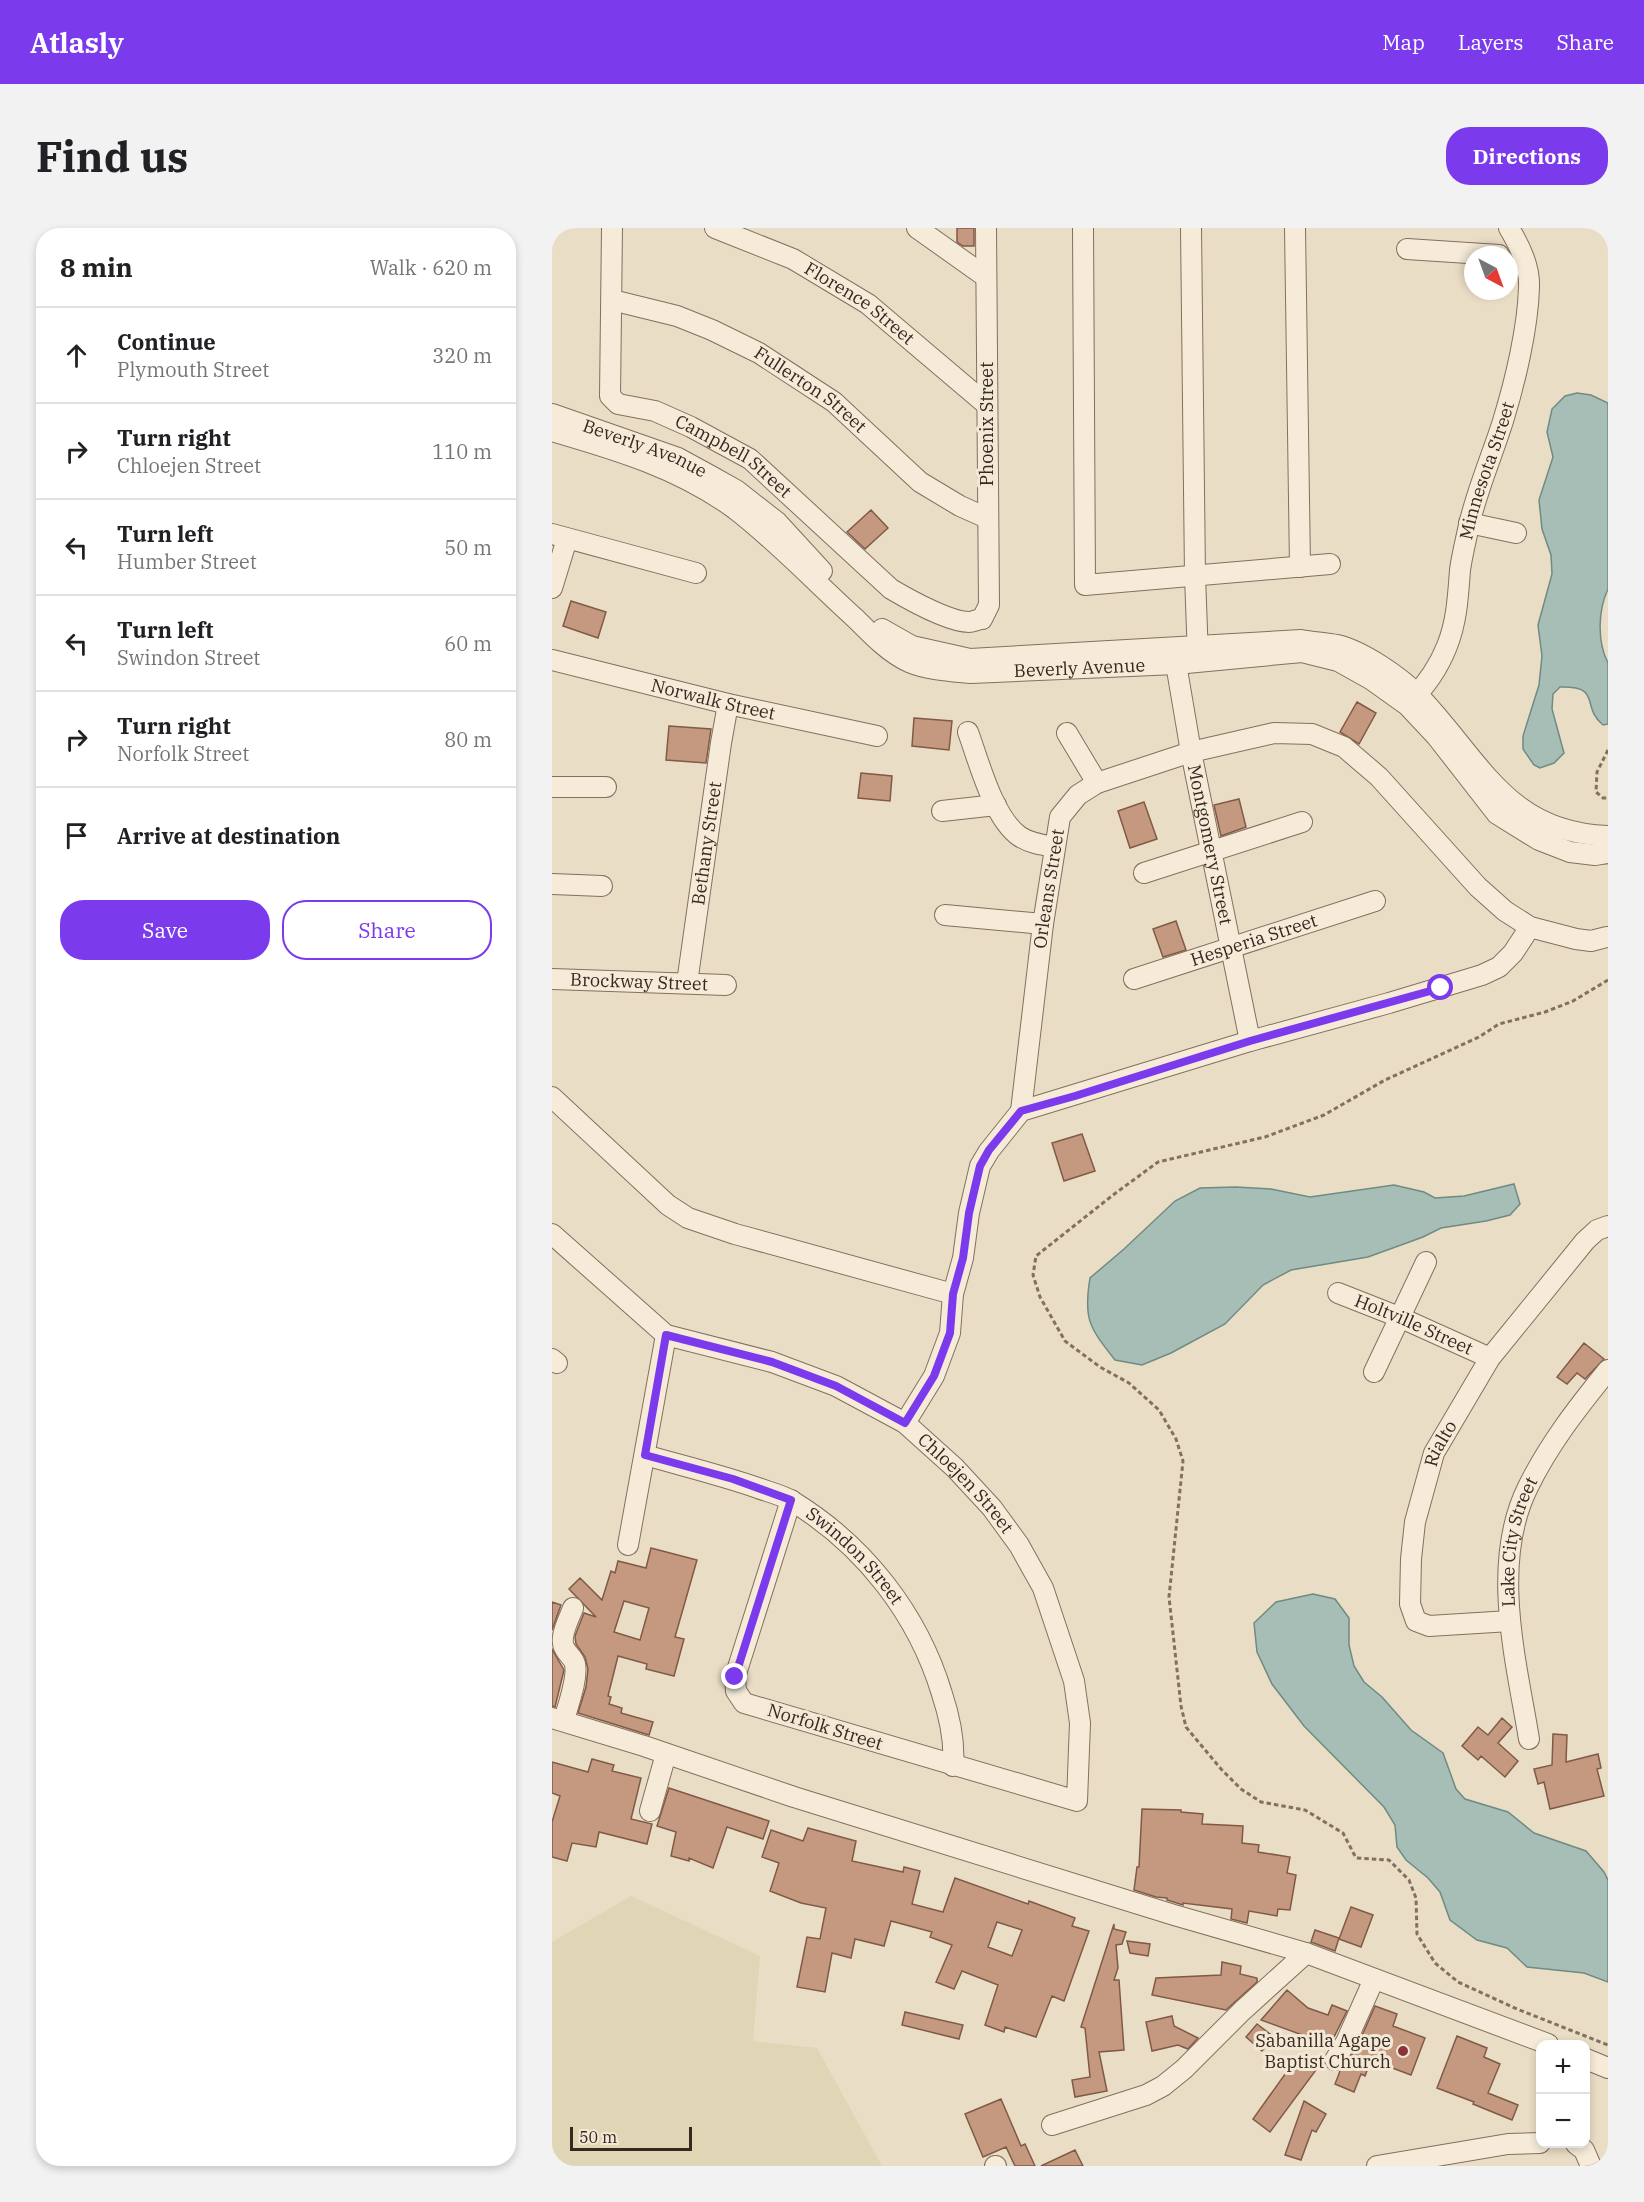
<!DOCTYPE html>
<meta charset="utf-8">
<style>
body{margin:0;font-family:"IBM Plex Serif",serif;background:#f2f2f2;color:#202124}
.controls{position:absolute;right:18px;bottom:18px;display:grid;overflow:hidden;border-radius:12px;box-shadow:0 3px 9px #0003}
.controls button{width:54px;height:54px;display:grid;place-items:center;padding:0;border:0;border-bottom:2px solid #e0e0e0;background:#fff;color:#202124;font:30px sans-serif}
.compass{position:absolute;left:912px;top:18px;width:54px;height:54px;border-radius:50%;background:#fff;box-shadow:0 3px 9px #0003;rotate:139deg}
.scale{position:absolute;left:18px;bottom:15px;width:122px;box-sizing:border-box;padding-left:6px;border:3px solid #352920;border-top:0;font-size:16px;line-height:21px;white-space:nowrap;color:#352920;-webkit-text-stroke:4px #f2e8d5;paint-order:stroke}
.stop{position:absolute;width:18px;height:18px;margin:-14px;border:4px solid #7c3aed;border-radius:50%;background:#fff}
.stop.end{background:#7c3aed;border-color:#fff;box-shadow:0 2px 6px #0008}
.list{margin:0;padding:0;list-style:none}
h2{display:flex;justify-content:space-between;align-items:center;height:78px;margin:0;padding:0 24px;font-size:26px}
h2 small{font-size:20px;font-weight:400;color:#757577}
.list li{display:grid;grid-template-columns:39px 1fr auto;gap:18px;align-items:center;box-sizing:border-box;height:96px;padding:0 24px;border-top:2px solid #e0e0e0}
.list b{display:block;font-size:22px;white-space:nowrap}
.list p{margin:0;font-size:20px;white-space:nowrap;color:#757577}
.list em{font-size:20px;font-style:normal;color:#757577}
.actions{display:flex;gap:12px;padding:18px 24px}
.actions a{flex:1;padding:14px 0;border:2px solid #7c3aed;border-radius:24px;text-align:center;font-size:21px;color:#7c3aed}
.actions .main{background:#7c3aed;color:#fff}
.icon{flex:none;width:33px;height:33px;fill:none;stroke:currentColor;stroke-width:2;stroke-linecap:round;stroke-linejoin:round}
.map{position:relative;flex:none;width:1056px;height:1938px;overflow:hidden;border-radius:24px}
header{display:flex;align-items:center;gap:36px;box-sizing:border-box;height:84px;padding:0 30px;background:#7c3aed;color:#fff}
header strong{font-size:28px}
nav{display:flex;gap:33px;margin-inline-start:auto;font-size:21px}
.intro{display:flex;align-items:center;justify-content:space-between;box-sizing:border-box;height:144px;padding:0 36px}
h1{margin:0;font-size:42px}
.button{padding:15px 27px;border-radius:24px;background:#7c3aed;color:#fff;font-size:21px;font-weight:700}
main{display:flex;gap:36px;padding:0 36px}
aside{flex:1;background:#fff;border-radius:24px;box-shadow:0 3px 9px #0003}
.map>svg:first-child{display:block}
.farmland{fill:#ded6b4}
.water{fill:#a7beb6;stroke:#6f8b83;stroke-width:1.5}
.building{fill:#c4997f;stroke:#805a46;stroke-width:1.5;fill-rule:evenodd}
.lines{fill:none;stroke-linecap:round;stroke-linejoin:round}
.minor-casing{stroke:#83705d;stroke-width:22}
.path{stroke:#83705d;stroke-width:3;stroke-dasharray:4.5 3;stroke-linecap:butt}
.minor{stroke:#f5ebd8;stroke-width:20}
.route{stroke:#7c3aed;stroke-width:8}
.poi-dot{fill:#8c3338;stroke:#f2e8d5;stroke-width:2}
.labels{text-anchor:middle;stroke-width:6;stroke-linejoin:round;paint-order:stroke}
.street-label{font-size:18px;fill:#352920;stroke:#f2e8d5}
.poi-label{font-size:18px;fill:#352920;stroke:#f2e8d5;text-anchor:end}
</style>
<header>
<strong>Atlasly</strong>
<nav><a>Map</a><a>Layers</a><a>Share</a></nav>
</header>
<div class="intro"><h1>Find us</h1><a class="button">Directions</a></div>
<main>
<aside>
<h2>8 min<small>Walk · 620 m</small></h2>
<ul class="list">
<li><svg class="icon" aria-label="ahead" viewBox="0 0 24 24"><path d="M12 20V5M6 11l6-6 6 6"/></svg><div><b>Continue</b><p>Plymouth Street</p></div><em>320 m</em></li>
<li><svg class="icon" aria-label="right" viewBox="0 0 24 24"><path d="M7 20v-9h11M14 6l5 5-5 5"/></svg><div><b>Turn right</b><p>Chloejen Street</p></div><em>110 m</em></li>
<li><svg class="icon" aria-label="left" viewBox="0 0 24 24"><path d="M17 20v-9H6M10 6l-5 5 5 5"/></svg><div><b>Turn left</b><p>Humber Street</p></div><em>50 m</em></li>
<li><svg class="icon" aria-label="left" viewBox="0 0 24 24"><path d="M17 20v-9H6M10 6l-5 5 5 5"/></svg><div><b>Turn left</b><p>Swindon Street</p></div><em>60 m</em></li>
<li><svg class="icon" aria-label="right" viewBox="0 0 24 24"><path d="M7 20v-9h11M14 6l5 5-5 5"/></svg><div><b>Turn right</b><p>Norfolk Street</p></div><em>80 m</em></li>
<li><svg class="icon" aria-label="arrive" viewBox="0 0 24 24"><path d="M6 21V4h12l-3 4 3 4H6"/></svg><div><b>Arrive at destination</b></div></li>
</ul>
<div class="actions"><a class="main">Save</a><a>Share</a></div>
</aside>
<div class="map">
<svg width="1056" height="1938" viewBox="0 0 1056 1938">
<rect width="100%" height="100%" fill="#eaddc6"/>
<path class="farmland" d="M79 1668 208 1728 201 1813 265 1820 330 1938H0V1714Z"/>
<path class="water" d="M1025 165 1039 167 1056 175V361C1046 382 1045 414 1056 435V496L1051 497C1028 478 1051 458 1008 459L1001 466 1000 481 1012 525 1002 535 988 540 982 537 971 521V508L987 457 990 428 986 397 1000 346 999 327 990 301 987 272 1001 229 995 204 1000 181 1013 168Z
M962 956 968 976 958 987 934 993 889 1000 871 1009 816 1029 739 1042 711 1057 673 1096 619 1125 590 1137 563 1132C538 1100 531 1092 538 1050L572 1021 623 973 648 960 684 959 719 961 758 969 842 957 872 964 883 970 912 968Z
M761 1366 783 1371 797 1390V1417L802 1438 812 1454 830 1469 859 1502 891 1525 904 1561 913 1571 956 1584 982 1605 1034 1623 1052 1644 1056 1652V1754L1032 1745 975 1739 955 1720 925 1712 898 1692 888 1664 876 1650 854 1632 845 1619 843 1597 832 1579 752 1498 720 1456 705 1424 702 1395 724 1374Z"/>
<path class="building" d="M405 0H422V18H411L405 14Z
M319 282 336 300 313 321 295 304Z
M19 373 54 384 46 410 11 398Z
M805 474 824 485 807 516 788 504Z
M362 490 400 493 397 522 360 518Z
M117 498 159 501 154 535 114 532Z
M309 545 340 548 338 573 306 570Z
M687 571 694 599 669 608 662 577Z
M592 574 605 611 578 620 566 583Z
M624 693 634 722 611 729 601 701Z
M530 906 543 943 512 953 500 915Z
M1032 1115 1052 1131 1033 1151 1025 1145 1015 1156 1005 1149Z
M99 1320 145 1332 123 1409 132 1411 122 1448 94 1441 95 1436 66 1428 56 1468 59 1469 57 1476 70 1480 69 1485 101 1494 97 1507 26 1485 34 1459 36 1441 33 1429 24 1416 23 1408 32 1385 44 1389 17 1361 28 1350 50 1372 59 1343 63 1345 66 1333 94 1340ZM72 1373 97 1380 88 1412 62 1404Z
M0 1374 9 1377 0 1402Z
M0 1421 12 1442 3 1479 0 1478Z
M950 1490 960 1499 946 1515 966 1533 953 1549 929 1528 926 1532 910 1518 926 1499 936 1507Z
M1001 1506 1015 1507 1014 1534 1046 1526 1049 1540 1045 1541 1052 1568 998 1581 992 1554 986 1556 982 1541 1000 1537Z
M40 1531 62 1537 60 1543 89 1550 79 1591 100 1596 95 1616 47 1604 44 1619 20 1615 15 1633 0 1629V1594L8 1568 0 1565V1534L36 1544Z
M117 1560 217 1593 211 1611 175 1599 161 1640 137 1630V1633L119 1628 124 1604 105 1598Z
M590 1581 629 1582V1584L651 1586 650 1596 691 1598 690 1615 707 1617 706 1624 738 1629 735 1645 744 1647 738 1682 726 1681 725 1688 697 1683 695 1695 679 1691 680 1681 631 1675V1677L615 1672V1670L604 1669 582 1662 585 1639H587Z
M256 1600 304 1613 300 1633 351 1644 352 1639 368 1643 360 1676 391 1684 403 1650 476 1676 477 1673 523 1690 520 1698 537 1703 512 1773 500 1768 484 1809 453 1799 452 1804 433 1797 446 1757 410 1743 402 1761 384 1754 400 1717 378 1709 380 1704 339 1693 332 1718 303 1711 299 1730 280 1725 273 1764 245 1759 255 1709 268 1711 274 1680 249 1675 218 1663 227 1635 210 1629 219 1602 251 1613ZM445 1694 470 1702 460 1728 436 1719Z
M799 1679 821 1687 809 1719 787 1711Z
M562 1696V1701L574 1704 570 1716 564 1717 566 1740 562 1752H567L572 1822 547 1824 555 1863 523 1869 520 1852 538 1849 533 1800 529 1799Z
M763 1702 787 1710 783 1723 759 1714Z
M575 1713 598 1716 596 1728 578 1725Z
M670 1734 689 1738 688 1746 705 1750V1754L674 1782 600 1767 604 1750 669 1747Z
M735 1762 756 1780 776 1787 780 1777 795 1783 778 1817 709 1792Z
M823 1778 845 1786 841 1798 873 1810 859 1847 819 1832 813 1848 809 1846 802 1864 783 1856 788 1843 805 1819Z
M353 1784 411 1797 407 1811 350 1797Z
M620 1788 622 1798 646 1810 636 1821 626 1817 600 1823 594 1794Z
M705 1796 722 1809 710 1823 694 1809Z
M905 1808 935 1820 932 1829 948 1836 936 1865 966 1877 960 1892 921 1876 922 1874 885 1860Z
M746 1828 764 1842 718 1904 701 1891Z
M449 1871 469 1918 473 1916 483 1938H463L454 1919 431 1929 413 1886Z
M752 1873 774 1886 764 1904 760 1902 749 1932 733 1927Z
M523 1922 531 1938H489Z"/>
<g class="lines">
<g class="minor-casing">
<g id="minor">
<path id="s1" d="M60 0 58 168 66 176 103 183 139 199 198 231 339 361C356 371 397 394 417 394 421 394 426 391 430 391L437 377 434 0"/>
<path id="s2" d="M163 0 241 31 316 76 434 176"/>
<path d="M365 0 434 49"/>
<path d="M531 0 533 357 778 336"/>
<path d="M639 0 643 348 646 429"/>
<path d="M743 0 748 339"/>
<path d="M855 21 947 27"/>
<path id="s3" d="M60 72 125 88 160 102 207 125 282 174 368 254 408 278 435 290"/>
<path id="s4" d="M0 186 126 230 159 248 184 262 225 294 270 343"/>
<path id="s5" d="M0 203C65 222 127 240 183 281 226 314 263 354 304 391 319 406 337 425 357 434 376 442 398 443 419 445L624 436 750 424 786 433 820 452 855 477 885 509 945 586 987 612 1018 624 1043 627 1056 625"/>
<path d="M917 295 964 305"/>
<path d="M0 306 144 345"/>
<path d="M0 360 15 311"/>
<path d="M330 401 360 418 418 431 749 412C761 414 774 415 785 417 811 423 848 449 866 467 928 531 954 605 1056 608"/>
<path id="s6" d="M622 424 639 524 698 813"/>
<path id="s7" d="M0 432 176 476 325 508"/>
<path id="s8" d="M858 474C874 457 886 441 895 418 905 393 906 368 908 342 910 327 914 312 917 297 925 262 940 228 951 193 963 154 976 100 977 59 978 38 967 17 957 0"/>
<path d="M416 504C427 534 441 589 467 608 477 615 490 617 502 619"/>
<path d="M515 505 545 555"/>
<path d="M0 559H54"/>
<path d="M390 583 444 577"/>
<path d="M592 645 750 594"/>
<path d="M0 656 50 658"/>
<path d="M393 687 491 696"/>
<path id="s9" d="M0 751 174 757"/>
<path id="s10" d="M582 751 823 673"/>
<path id="s11" d="M135 755 169 515 176 476"/>
<path d="M0 869 116 977 136 990 183 1006 401 1066"/>
<path id="s12" d="M469 883 491 696 508 589 526 567 545 555 639 524 722 505 760 506 792 519 827 549 926 659 953 683 978 699 1024 711 1039 713 1055 709"/>
<path id="s13" d="M0 1006 114 1107 220 1134 284 1158 353 1195 403 1240 440 1280 467 1317 491 1360 522 1453 528 1495 525 1573 192 1475 184 1463 183 1449 239 1272"/>
<path id="s14" d="M786 1065 847 1089 938 1130"/>
<path d="M0 1131 5 1135"/>
<path d="M822 1144 874 1034"/>
<path d="M353 1195 382 1148 398 1105 401 1066 411 1030 417 985 428 938 437 923 469 883 698 813 837 775 930 747 947 739 961 725 978 699"/>
<path id="s15" d="M93 1227C131 1238 169 1247 206 1260 217 1264 230 1267 240 1273 312 1317 366 1386 390 1466 398 1490 403 1513 401 1538"/>
<path d="M76 1317 114 1107"/>
<path id="s16" d="M958 1393 877 1398 864 1393 858 1376 859 1331 863 1294 882 1225 938 1130 1033 1013 1045 1002 1056 998"/>
<path d="M0 1490 92 1518 242 1569 622 1687 754 1725 996 1816"/>
<path d="M12 1492C16 1477 26 1451 23 1436 21 1429 16 1427 13 1421 6 1410 17 1391 21 1380"/>
<path id="s17" d="M977 1511C964 1432 938 1335 976 1259 997 1216 1026 1179 1056 1142"/>
<path d="M98 1583 114 1526"/>
<path d="M1034 1831 1056 1840"/>
<path d="M783 1832 794 1814 822 1751"/>
<path d="M500 1897 594 1867 611 1858 632 1841 690 1783 754 1725"/>
<path d="M1024 1916 1032 1922 1039 1938"/>
<path d="M443 1938H444"/>
<path d="M825 1938 956 1916 988 1915"/>
</g>
</g>
<path class="path" d="M1056 522 1045 544 1044 564 1051 570H1056
M1056 752 1021 773 993 784 947 796 927 809 833 852 772 887 713 909 606 934 561 967 484 1028 481 1047 488 1069 513 1113 548 1139 577 1155 607 1182 624 1211 631 1233 617 1369 629 1478 634 1499 669 1541 689 1561 709 1574 753 1582 791 1605 804 1630 837 1632 857 1652 864 1670 865 1706 883 1735 906 1754 965 1781 1056 1817"/>
<use href="#minor" class="minor"/>
</g>
<g class="lines">
<path class="route" d="M183 1449 239 1272 181 1251 93 1227 114 1107 220 1134 284 1158 353 1195 382 1148 398 1105 401 1066 411 1030 417 985 428 938 437 922 469 883 523 868 698 813 889 760"/>
</g>
<circle class="poi-dot" cx="851" cy="1823" r="6"/>
<g class="labels">
<g class="street-label">
<text dy="6" stroke="none"><textPath href="#s2" startOffset="164">Florence Street</textPath></text>
<text dy="6" stroke="none"><textPath href="#s3" startOffset="220">Fullerton Street</textPath></text>
<text transform="translate(435 196) rotate(-90)" y="6">Phoenix Street</text>
<text dy="6" stroke="none"><textPath href="#s4" startOffset="99">Beverly Avenue</textPath></text>
<text dy="6" stroke="none"><textPath href="#s1" startOffset="308">Campbell Street</textPath></text>
<text dy="6" stroke="none"><textPath href="#s8" startOffset="248">Minnesota Street</textPath></text>
<text dy="6" stroke="none"><textPath href="#s5" startOffset="604">Beverly Avenue</textPath></text>
<text dy="6" stroke="none"><textPath href="#s7" startOffset="166">Norwalk Street</textPath></text>
<text dy="6" stroke="none"><textPath href="#s11" startOffset="141">Bethany Street</textPath></text>
<text dy="6" stroke="none"><textPath href="#s6" startOffset="196">Montgomery Street</textPath></text>
<text dy="6" stroke="none"><textPath href="#s12" startOffset="224">Orleans Street</textPath></text>
<text dy="6" stroke="none"><textPath href="#s10" startOffset="126">Hesperia Street</textPath></text>
<text dy="6" stroke="none"><textPath href="#s9" startOffset="87">Brockway Street</textPath></text>
<text dy="6" stroke="none"><textPath href="#s14" startOffset="82">Holtville Street</textPath></text>
<text dy="6" stroke="none"><textPath href="#s16" startOffset="278">Rialto</textPath></text>
<text dy="6" stroke="none"><textPath href="#s13" startOffset="494">Chloejen Street</textPath></text>
<text dy="6" stroke="none"><textPath href="#s17" startOffset="200">Lake City Street</textPath></text>
<text dy="6" stroke="none"><textPath href="#s15" startOffset="238">Swindon Street</textPath></text>
<text transform="translate(273 1499) rotate(17)" y="6">Norfolk Street</text>
</g>
<g class="poi-label">
<text x="839" y="1819">Sabanilla Agape<tspan x="839" dy="21">Baptist Church</tspan></text>
</g>
</g>
</svg>
<div class="controls">
<button>+</button>
<button>−</button>
</div>
<svg class="compass" viewBox="-18 -18 36 36"><path d="M0-13l5 13h-10z" fill="#e53935"/><path d="M0 13l5-13h-10z" fill="#757577"/></svg>
<div class="scale">50 m</div>
<div class="stop" style="left:889px;top:760px"></div>
<div class="stop end" style="left:183px;top:1449px"></div>
</div>
</main>
